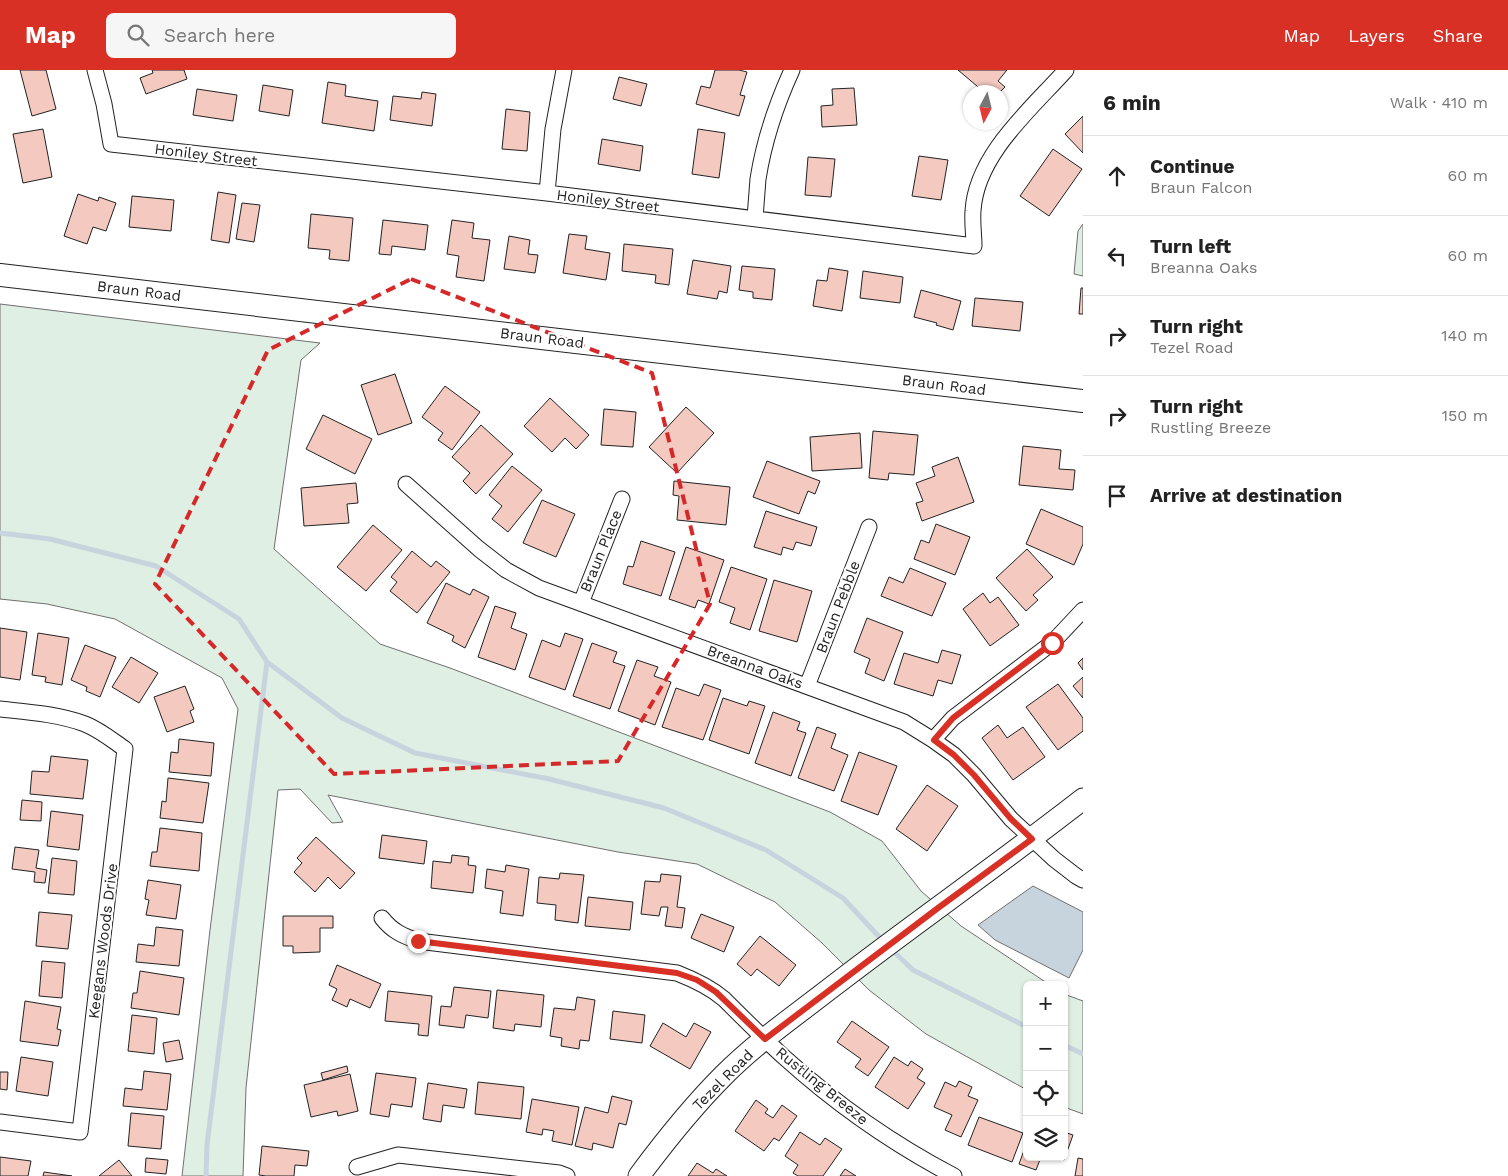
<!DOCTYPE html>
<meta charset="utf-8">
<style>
body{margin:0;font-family:"Work Sans",sans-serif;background:#f6f6f6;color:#222}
.controls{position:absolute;right:15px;bottom:15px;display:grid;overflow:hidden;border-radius:8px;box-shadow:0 1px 4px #0004}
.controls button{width:45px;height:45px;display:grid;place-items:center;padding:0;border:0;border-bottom:1px solid #e0e0e0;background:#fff;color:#222;font:25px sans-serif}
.compass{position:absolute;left:963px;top:15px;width:45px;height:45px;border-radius:50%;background:#fff;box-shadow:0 1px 4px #0004;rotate:187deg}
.stop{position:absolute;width:15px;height:15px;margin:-11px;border:4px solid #d93025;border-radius:50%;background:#fff}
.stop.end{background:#d93025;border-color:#fff;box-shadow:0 1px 5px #0008}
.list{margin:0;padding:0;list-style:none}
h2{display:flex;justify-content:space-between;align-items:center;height:65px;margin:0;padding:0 20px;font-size:21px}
h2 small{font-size:16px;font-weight:400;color:#767676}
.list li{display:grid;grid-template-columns:32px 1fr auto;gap:15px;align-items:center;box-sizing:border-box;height:80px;padding:0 20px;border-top:1px solid #e0e0e0}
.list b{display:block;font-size:19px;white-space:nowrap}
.list p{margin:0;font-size:16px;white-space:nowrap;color:#767676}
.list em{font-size:16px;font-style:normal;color:#767676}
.icon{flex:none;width:28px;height:28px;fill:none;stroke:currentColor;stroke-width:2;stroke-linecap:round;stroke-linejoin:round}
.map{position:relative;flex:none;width:1083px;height:1106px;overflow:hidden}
header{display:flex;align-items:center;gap:30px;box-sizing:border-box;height:70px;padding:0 25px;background:#d93025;color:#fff}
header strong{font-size:24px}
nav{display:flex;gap:28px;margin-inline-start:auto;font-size:18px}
.search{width:350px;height:45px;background:#f6f6f6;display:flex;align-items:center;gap:12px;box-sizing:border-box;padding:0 18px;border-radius:8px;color:#767676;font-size:19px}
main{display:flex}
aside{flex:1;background:#fff}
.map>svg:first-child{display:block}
.green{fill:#e0efe3;stroke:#6f6f6f}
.water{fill:#c7d3dd;stroke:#6f6f6f}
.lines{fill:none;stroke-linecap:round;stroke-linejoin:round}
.stream{stroke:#c7d3dd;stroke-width:5}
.building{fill:#f3c9c0;stroke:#222}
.street-casing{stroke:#222;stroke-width:17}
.secondary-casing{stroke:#222;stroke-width:23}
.primary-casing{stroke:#222;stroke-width:24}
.street{stroke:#fff;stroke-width:15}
.secondary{stroke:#fff;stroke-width:21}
.primary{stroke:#fff;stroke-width:22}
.route{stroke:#d93025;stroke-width:6}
.marked{fill:none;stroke:#d62828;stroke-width:4;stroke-dasharray:10 6;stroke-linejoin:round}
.labels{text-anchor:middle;stroke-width:4;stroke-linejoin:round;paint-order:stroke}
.street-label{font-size:15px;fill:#222;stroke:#fff}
</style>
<header>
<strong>Map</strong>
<div class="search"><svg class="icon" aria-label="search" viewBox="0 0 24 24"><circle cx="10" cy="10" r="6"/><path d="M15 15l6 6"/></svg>Search here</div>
<nav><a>Map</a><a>Layers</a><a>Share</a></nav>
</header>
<main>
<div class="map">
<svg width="1083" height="1106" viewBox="0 0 1083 1106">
<rect width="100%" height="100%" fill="#fff"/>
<path class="green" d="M1083 154V206L1074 204 1078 161Z
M0 234 320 273 301 290 274 479 380 574 450 598 830 742 882 771 921 821 961 856 1050 915H1027V1020L926 964 869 920 822 873 775 832 697 794 618 782 328 725 343 752 332 753 300 719 278 720 246 1018 243 1106H182L210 860 238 639 222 608 115 549 47 534 0 529Z
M1064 924 1083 931V1044L1064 1037Z"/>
<path class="water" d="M1033 816 1083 842V880L1069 908 995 870 978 855Z"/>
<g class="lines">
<path class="stream" d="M0 463 50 469 156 496 239 549 267 592 342 648 415 683 549 709 664 738 766 780 843 828 884 872
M891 879 913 900 1027 957
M1064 975 1083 984
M206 1106 207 1075 267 592"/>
</g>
<path class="building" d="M20 0H46L56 39 32 46Z
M152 0H184L187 9 146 24 140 8 153 3Z
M715 0H739L747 2 740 25 745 26 739 46 696 34 701 16 710 18Z
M958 0H1007L998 11 1005 17 1000 22H984Z
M619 7 647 14 641 36 613 29Z
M328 12 346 15 345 26 378 31 374 61 322 53Z
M263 15 293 20 289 46 259 41Z
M854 18 857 55 822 57 821 36 833 35 832 19Z
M197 19 237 25 233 51 193 45Z
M422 22 436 24 432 56 390 50 393 26 421 29Z
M506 39 530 42 527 81 502 79Z
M1083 46V83L1065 64Z
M43 59 52 107 23 113 13 64Z
M698 59 725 63 719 108 692 104Z
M602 69 643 76 640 101 598 94Z
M1053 79 1082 99 1049 146 1020 126Z
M919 86 948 90 941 130 912 126Z
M808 87 835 89 831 127 805 125Z
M218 122 236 125 229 173 211 170Z
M78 124 98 131 99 127 116 133 106 161 93 157 87 174 64 166Z
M132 126 174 130 171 161 129 157Z
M242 133 260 135 254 172 236 169Z
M311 144 353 148 349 191 329 189 330 180 308 178Z
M383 150 428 155 425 180 392 176 391 185 379 184Z
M452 150 474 153 472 168 490 170 484 211 456 207 459 186 447 184Z
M569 164 587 166 585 179 610 183 606 210 563 203Z
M509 166 530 170 528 184 538 185 535 203 504 199Z
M624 174 673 179 669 215 655 213 656 205 622 201Z
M693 190 731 196 727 223 719 221 717 229 687 224Z
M742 196 775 199 772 230 753 228V222L739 220Z
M829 198 848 201 842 241 813 236 817 210 827 211Z
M863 201 903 207 900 233 860 228Z
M1081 218H1083V244H1079Z
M921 220 961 231 953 260 936 255 937 253 914 247Z
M975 228 1023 232 1020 261 972 256Z
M395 304 412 353 378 365 361 315Z
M445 316 480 342 452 380 438 370 443 363 422 347Z
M550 328 589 365 576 379 565 368 552 382 524 356Z
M686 337 714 363 677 403 649 377Z
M604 339 636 342 633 377 601 375Z
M323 345 372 369 355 404 306 379Z
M481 355 513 384 476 424 463 411 470 403 452 387Z
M873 361 918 365 914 405 889 403 888 410 869 408Z
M860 363 862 398 812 401 810 367Z
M1023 376 1061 380 1059 399 1075 400 1073 420 1019 415Z
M958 387 974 432 922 451 916 433 923 431 916 413 935 406 932 397Z
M767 391 820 411 815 424 808 421 799 444 753 427Z
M512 396 542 420 508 462 492 449 502 436 489 425Z
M674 411 730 417 726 455 677 450 679 426 673 425Z
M356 413 358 433 347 434 349 453 304 456 301 418Z
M542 430 575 444 556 487 523 473Z
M1041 439 1083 457V474L1074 495 1026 474Z
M766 441 817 457 811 476 796 472 793 480 783 477 781 485 754 477Z
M936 454 970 467 955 505 914 489 921 470 929 473Z
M373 455 402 480 366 521 337 497Z
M641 471 675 482 661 526 623 514 628 496 633 497Z
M686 477 724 490 709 534 698 530 695 538 669 529Z
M1027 479 1053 507 1033 525 1038 530 1026 541 996 508Z
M412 481 431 497 436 491 450 502 417 543 390 521 397 512 391 507Z
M731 497 767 509 750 560 730 553 735 538 719 532Z
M910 498 946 513 932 546 881 526 889 507 903 513Z
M774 510 812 521 797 572 759 561Z
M446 513 470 525 473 519 489 527 465 578 452 571 454 566 427 553Z
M983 523 990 533 998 527 1019 555 990 576 963 539Z
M495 536 516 543 511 558 527 564 515 600 478 587Z
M867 548 903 562 884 611 865 603 870 589 854 582Z
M0 558 27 562 20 610 0 607Z
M38 563 69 568 62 615 45 612 46 607 32 605Z
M565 563 583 569 565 620 529 607 542 570 560 577Z
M592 573 617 582 613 592 625 596 610 639 573 626Z
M85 575 116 587 100 627 86 621 87 617 71 610Z
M942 580 961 585 952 614 938 610 933 626 894 614 904 583 938 593Z
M131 587 158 603 139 633 112 617Z
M1083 588V600L1078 593Z
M637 590 658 597 654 606 671 612 655 655 618 641Z
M1083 607V628L1073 616Z
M704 614 721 620 703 670 662 657 676 618 699 626Z
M1058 614 1083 648V661L1058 680 1026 637Z
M185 616 194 639 190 641 194 652 167 662 154 627Z
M723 628 747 636 749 631 765 636 749 684 709 670Z
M773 642 800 652 797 660 806 663 791 706 755 693Z
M998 655 1007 668 1023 657 1045 687 1013 710 982 668Z
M817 657 836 664 831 678 848 685 834 721 798 708Z
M179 669 214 673 211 706 169 702 171 682 178 683Z
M859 682 897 696 878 745 841 731Z
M51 686 88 690 83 729 30 724 32 701 49 702Z
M168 708 209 713 203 753 160 748 162 731 166 732Z
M927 715 958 736 927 781 896 759Z
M22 730 42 732 41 751 20 750Z
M51 741 83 745 79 780 47 776Z
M160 758 202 763 199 801 150 796 152 782H157Z
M382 765 427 771 424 794 379 788Z
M316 767 355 803 340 819 328 807 315 822 294 802 302 793 297 788Z
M15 777 39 780 36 798 47 800 45 813 34 812 35 802 12 799Z
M452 785 469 787 468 795 476 796 473 823 431 818 433 791 451 793Z
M52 788 77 791 74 825 48 823Z
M506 795 529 799 523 846 500 843 503 821 485 818 487 799 505 802Z
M560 803 584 805 578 853 555 850 556 835 537 833 539 807 559 809Z
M661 804 681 806 677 837 685 838 682 858 665 856 668 837H661L659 846 641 844 645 811 660 812Z
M148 810 181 815 176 849 146 845 149 830 145 829Z
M588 827 633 832 630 860 585 856Z
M39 842 72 845 68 879 36 876Z
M701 844 734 857 724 882 691 868Z
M283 846H333V858H320V882L293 883V876H283Z
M156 857 183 860 179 896 136 892 138 874 154 876Z
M760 866 796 895 779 916 757 899 751 906 737 894Z
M42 891 65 893 62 928 39 926Z
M337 895 381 914 370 938 350 929 347 937 332 930 337 919 329 915Z
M140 901 184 908 179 945 131 938 133 923H137Z
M454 917 491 921 488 948 466 945 464 958 439 955 441 936 451 937Z
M497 920 544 925 541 957 515 954 514 961 493 958Z
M388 921 432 926 428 966 418 965 419 954 385 951Z
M577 927 595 930 589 971 580 970 579 979 561 976 562 968 550 966 554 938 575 940Z
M25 931 61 937 57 959 61 960 58 976 20 971Z
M613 941 645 945 642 973 610 969Z
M132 945 157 948 154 984 128 981Z
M852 951 889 977 868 1006 855 997 861 989 837 972Z
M663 953 686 967 694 953 711 962 690 999 650 976Z
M179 970 183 989 166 992 163 973Z
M21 987 53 992 48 1026 16 1021Z
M894 987 908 996 911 991 923 999 917 1008 925 1013 908 1039 875 1017Z
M347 996 348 1002 323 1010 321 1003Z
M144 1001 171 1004 167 1040 123 1036 125 1018 142 1020Z
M0 1002H8L7 1020 0 1019Z
M376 1003 416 1008 412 1037 391 1034 389 1047 370 1044Z
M350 1004 358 1041 338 1046 337 1041 311 1047 304 1015Z
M959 1011 972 1017 968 1026 978 1030 961 1067 945 1060 952 1045 934 1037 945 1012 956 1017Z
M478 1012 524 1017 521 1049 475 1044Z
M428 1013 467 1019 464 1038 443 1035 441 1052 423 1049Z
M612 1026 632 1031 626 1055 619 1053 613 1078 593 1073 592 1080 575 1076 585 1037 608 1043Z
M532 1029 579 1037 572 1075 552 1071 554 1061 543 1059 542 1065 526 1062Z
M756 1030 768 1039 765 1043 773 1048 782 1035 797 1046 779 1071 774 1068 764 1081 735 1061Z
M131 1043 164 1046 161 1079 128 1076Z
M979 1047 1023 1063 1012 1092 968 1075Z
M800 1062 820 1075 825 1068 842 1079 823 1106H798L793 1103 798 1095 785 1086Z
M1064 1062 1073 1065 1064 1090 1058 1087H1064Z
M1027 1072V1087H1041L1036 1100 1019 1094Z
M262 1076 309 1081 307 1096 295 1095 294 1106H266L259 1105Z
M0 1087 31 1091 28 1106H0Z
M146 1088 168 1090 166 1104 145 1102Z
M1078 1088 1083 1089V1106H1075Z
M119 1090 132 1106H99Z
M697 1093 713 1103 716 1099 727 1106H688Z
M845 1099 856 1106H840Z
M44 1102 72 1106H43Z"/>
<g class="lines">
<g class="street-casing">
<path id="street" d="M95 0 104 34 111 74 547 123 974 176C974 165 972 153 973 141 976 85 1031 39 1066 0
M547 123 553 59 564 0
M755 148C756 135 757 122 758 109 764 71 776 35 792 0
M406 414 479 479 506 500 539 518 904 652 933 670 954 685 974 705 1011 749 1054 789 1076 806 1083 810
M581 533 622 429
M807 616 869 457
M0 639C28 642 58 644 85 654 100 660 112 670 125 679L80 1062 0 1052
M933 670 953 648 1052 573 1083 540
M382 848C392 861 403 866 418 871L677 903C695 910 710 917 724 929 744 949 764 969 785 988 836 1034 893 1074 954 1106
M357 1097 398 1085 559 1103 567 1106"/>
</g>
<g class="secondary-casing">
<path id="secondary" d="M639 1106C665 1071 693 1036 724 1005 757 972 796 945 832 917 915 853 1001 793 1083 729"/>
</g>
<g class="primary-casing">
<path id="primary" d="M0 205 1083 331"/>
</g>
<use href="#street" class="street"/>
<use href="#secondary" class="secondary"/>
<use href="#primary" class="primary"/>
</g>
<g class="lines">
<path class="route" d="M418 871 677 903 697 910 716 922 765 969 938 838 1032 769 1011 749 974 705 954 685 934 670 953 648 1052 573"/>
</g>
<path class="marked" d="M411 209 652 303 710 534 618 691 334 704 155 514 268 280Z"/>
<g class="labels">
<g class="street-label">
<text transform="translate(206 85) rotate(7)" y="5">Honiley Street</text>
<text transform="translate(608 131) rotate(7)" y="5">Honiley Street</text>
<text transform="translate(139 221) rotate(7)" y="5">Braun Road</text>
<text transform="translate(542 268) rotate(7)" y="5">Braun Road</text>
<text transform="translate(944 315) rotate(7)" y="5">Braun Road</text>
<text transform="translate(601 481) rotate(-68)" y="5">Braun Place</text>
<text transform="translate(838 537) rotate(-69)" y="5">Braun Pebble</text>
<text transform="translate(755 597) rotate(20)" y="5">Breanna Oaks</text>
<text transform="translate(103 871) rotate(-83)" y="5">Keegans Woods Drive</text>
<text transform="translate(723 1010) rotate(-45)" y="5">Tezel Road</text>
<text transform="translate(822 1016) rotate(39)" y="5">Rustling Breeze</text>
</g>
</g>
</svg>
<div class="controls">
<button>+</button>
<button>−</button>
<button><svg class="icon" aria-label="locate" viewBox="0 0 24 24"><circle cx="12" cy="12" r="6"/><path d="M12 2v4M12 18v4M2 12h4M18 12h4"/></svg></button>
<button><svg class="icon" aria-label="layers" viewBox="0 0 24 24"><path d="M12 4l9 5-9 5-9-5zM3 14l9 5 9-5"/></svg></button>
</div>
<svg class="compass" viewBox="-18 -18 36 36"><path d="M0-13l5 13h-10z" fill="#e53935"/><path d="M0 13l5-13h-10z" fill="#767676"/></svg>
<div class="stop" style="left:1052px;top:573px"></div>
<div class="stop end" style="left:418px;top:871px"></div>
</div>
<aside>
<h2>6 min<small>Walk · 410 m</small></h2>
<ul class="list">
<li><svg class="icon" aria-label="ahead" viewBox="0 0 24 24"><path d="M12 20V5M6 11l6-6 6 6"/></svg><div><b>Continue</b><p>Braun Falcon</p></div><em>60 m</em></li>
<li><svg class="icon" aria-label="left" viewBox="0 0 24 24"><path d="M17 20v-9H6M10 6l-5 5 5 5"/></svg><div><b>Turn left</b><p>Breanna Oaks</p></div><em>60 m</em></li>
<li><svg class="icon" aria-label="right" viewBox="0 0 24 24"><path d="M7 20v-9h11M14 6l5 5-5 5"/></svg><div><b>Turn right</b><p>Tezel Road</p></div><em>140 m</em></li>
<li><svg class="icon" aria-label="right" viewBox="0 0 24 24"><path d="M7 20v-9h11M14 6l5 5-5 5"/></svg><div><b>Turn right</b><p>Rustling Breeze</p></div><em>150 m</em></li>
<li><svg class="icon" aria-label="arrive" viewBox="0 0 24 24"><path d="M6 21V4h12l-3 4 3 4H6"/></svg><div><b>Arrive at destination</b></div></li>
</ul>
</aside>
</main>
